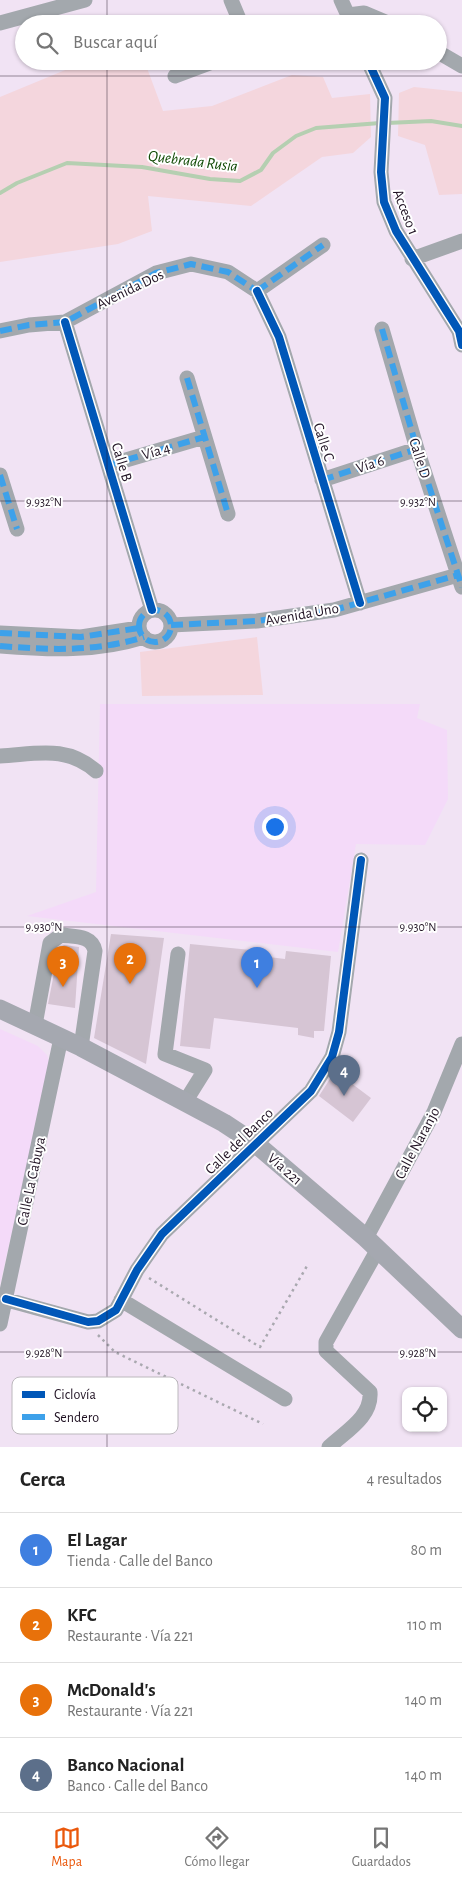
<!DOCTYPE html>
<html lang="es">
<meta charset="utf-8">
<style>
body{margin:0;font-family:"Alegreya Sans",sans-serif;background:#f2f2f2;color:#222}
.controls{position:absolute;right:15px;bottom:15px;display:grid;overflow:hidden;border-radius:10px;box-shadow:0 1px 4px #0004}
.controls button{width:45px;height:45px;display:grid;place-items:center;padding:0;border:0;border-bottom:1px solid #e0e0e0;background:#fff;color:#222;font:25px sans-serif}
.you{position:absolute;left:274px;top:826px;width:18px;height:18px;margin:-12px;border:4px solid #fff;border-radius:50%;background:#1a73e8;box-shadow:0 0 0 8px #1a73e833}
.badge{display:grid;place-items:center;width:32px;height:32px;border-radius:50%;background:#ea580c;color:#fff;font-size:16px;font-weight:700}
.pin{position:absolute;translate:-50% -41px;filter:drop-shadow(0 1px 2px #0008)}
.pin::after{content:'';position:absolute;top:26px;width:18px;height:15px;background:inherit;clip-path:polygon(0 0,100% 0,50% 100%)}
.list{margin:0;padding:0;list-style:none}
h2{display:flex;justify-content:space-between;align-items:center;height:65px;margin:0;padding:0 20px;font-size:21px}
h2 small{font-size:16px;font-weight:400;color:#767676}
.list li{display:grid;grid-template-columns:32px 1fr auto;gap:15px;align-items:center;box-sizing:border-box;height:75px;padding:0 20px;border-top:1px solid #e0e0e0}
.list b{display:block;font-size:19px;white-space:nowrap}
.list p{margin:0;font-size:16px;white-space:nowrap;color:#767676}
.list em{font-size:16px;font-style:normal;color:#767676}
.icon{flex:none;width:28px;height:28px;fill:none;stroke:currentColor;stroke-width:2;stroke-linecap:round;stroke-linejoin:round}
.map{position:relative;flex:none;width:462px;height:1447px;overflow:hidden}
.search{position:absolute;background:#fff;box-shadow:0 1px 4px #0004;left:15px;right:15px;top:15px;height:55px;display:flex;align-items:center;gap:12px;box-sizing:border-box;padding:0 18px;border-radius:28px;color:#767676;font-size:19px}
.sheet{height:365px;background:#fff}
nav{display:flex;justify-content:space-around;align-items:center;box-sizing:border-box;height:70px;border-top:1px solid #e0e0e0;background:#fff;font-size:14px;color:#767676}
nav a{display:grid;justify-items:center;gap:2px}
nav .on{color:#ea580c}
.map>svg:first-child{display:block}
.built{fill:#f4daf9}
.green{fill:#f4d6dd}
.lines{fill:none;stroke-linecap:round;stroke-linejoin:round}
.stream{stroke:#b5cfb1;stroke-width:4}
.building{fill:#d6c5d4}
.path{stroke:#a9a8af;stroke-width:2.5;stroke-dasharray:2.5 4;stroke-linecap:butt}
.minor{stroke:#a3a8ad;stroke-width:15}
.major{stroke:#a5a8b0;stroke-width:19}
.quiet{stroke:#3da1ea;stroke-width:6;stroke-dasharray:12 6;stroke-linecap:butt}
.cycleway-casing{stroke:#fff;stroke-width:11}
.cycleway{stroke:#0057b8;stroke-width:8}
.ticks{fill:none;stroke:#201223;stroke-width:1;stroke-opacity:0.45}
.labels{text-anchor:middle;stroke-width:4;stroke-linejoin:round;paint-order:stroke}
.street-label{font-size:15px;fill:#201223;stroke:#fff}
.water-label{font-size:16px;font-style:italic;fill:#114a05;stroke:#fff}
.key{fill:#fff;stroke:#bcb8bd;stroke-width:1}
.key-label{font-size:14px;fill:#201223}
.ticks-label{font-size:12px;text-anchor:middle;fill:#201223;stroke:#fff;stroke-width:4;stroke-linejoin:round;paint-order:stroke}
</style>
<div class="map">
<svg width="462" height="1447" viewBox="0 0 462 1447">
<rect width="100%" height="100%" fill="#f1e3f4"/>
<path class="built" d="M100 704H420L417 718 447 730 448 799 425 845 356 844 338 952 27 916 96 892Z
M0 1029 38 1046 47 1055 50 1065 0 1284Z"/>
<path class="green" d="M87 61H112L147 68 163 111 212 106 292 75 323 77 332 98 370 94 371 137 353 153 322 157 251 206 148 196 152 231 118 244 0 262V97Z
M414 87 462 92V194L439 195 425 145 398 136 399 93Z
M257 637 263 695 142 696 140 652Z"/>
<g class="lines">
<path class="stream" d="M387 123 431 121 462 126
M0 193 17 183 67 163 142 167 210 179 240 181 261 170 273 153 296 136 316 128 380 123"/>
</g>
<path class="building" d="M111 934 164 938 146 1064 94 1038Z
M190 944 260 951 261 956 285 959 286 951 331 956 324 1031H314V1038L298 1035V1028L214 1018 210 1049 180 1046Z
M64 945 79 947 75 1008 48 1004 59 948Z
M335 1071 371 1098 353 1122 319 1096Z"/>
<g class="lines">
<path class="path" d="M149 1278 260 1347 307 1266
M98 1335 115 1352 263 1424"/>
<path class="minor" d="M231 0 241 24
M341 0 351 22
M348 15 364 13 390 24
M0 23 85 0
M438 52 462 66
M368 61 385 98 381 172 384 202 396 231 459 331 462 345
M175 76 215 61
M412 259 462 241
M257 291 279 337 360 603
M257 291 323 245
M65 322 152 610
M382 329 417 449 462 587
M0 331 29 325 65 322 156 273 191 264 228 272 257 291
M187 378 228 514
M109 465 204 437
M0 475 17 529
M322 480 417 449
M139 626a16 16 0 1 1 32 0a16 16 0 1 1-32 0Z
M171 625 257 621 334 610 458 575
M0 633 81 637 139 628
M0 646C50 650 96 652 144 637
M0 756C37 754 66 745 96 771
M178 954 165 1054 205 1070 185 1102
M35 1025 50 943 61 935C75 937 92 935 95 951L81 1047
M366 1238 434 1112 462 1044
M0 1298 88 1322 98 1321 116 1310 137 1270 162 1234 311 1091 332 1057 339 1032 361 860
M121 1300 285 1399
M0 1324 61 1038
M329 1447C346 1431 372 1417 370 1392L326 1351V1342L378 1249"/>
<path class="major" d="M0 1009 81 1047 185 1102 224 1123 256 1144 366 1238 462 1329"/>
<path class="quiet" d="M257 291 323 245
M382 329 417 449 462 587
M0 331 29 325 65 322 156 273 191 264 228 272 257 291
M187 378 228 514
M109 465 204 437
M0 475 17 529
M322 480 417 449
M139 626a16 16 0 1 1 32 0a16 16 0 1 1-32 0Z
M171 625 257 621 334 610 458 575
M0 633 81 637 139 628
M0 646C50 650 96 652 144 637"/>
<g class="cycleway-casing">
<path id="cycleway" d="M368 61 385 98 381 172 384 202 396 231 459 331 462 345
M257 291 279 337 360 603
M65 322 152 610
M6 1299 88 1322 98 1321 116 1310 137 1270 162 1234 311 1091 332 1057 339 1032 361 860"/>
</g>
<use href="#cycleway" class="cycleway"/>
</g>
<path class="ticks" d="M107 0V24M107 61V1447M0 76H462M0 501H462M0 927H462M0 1352H462"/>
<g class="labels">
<g class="street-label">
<text transform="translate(406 212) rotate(69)" y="5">Acceso 1</text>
<text transform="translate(130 289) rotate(-26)" y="5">Avenida Dos</text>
<text transform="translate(324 442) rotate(72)" y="5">Calle C</text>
<text transform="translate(156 451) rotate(-16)" y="5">Vía 4</text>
<text transform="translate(420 458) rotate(72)" y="5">Calle D</text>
<text transform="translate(122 462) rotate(73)" y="5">Calle B</text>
<text transform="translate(370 464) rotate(-18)" y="5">Vía 6</text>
<text transform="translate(302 614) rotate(-10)" y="5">Avenida Uno</text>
<text transform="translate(239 1141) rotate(-44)" y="5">Calle del Banco</text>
<text transform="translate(417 1143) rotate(-62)" y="5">Calle Naranjo</text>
<text transform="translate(285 1169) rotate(41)" y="5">Vía 221</text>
<text transform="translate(31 1181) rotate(-78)" y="5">Calle La Cabuya</text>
</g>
<g class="water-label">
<text transform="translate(193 160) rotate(7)" y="6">Quebrada Rusia</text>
</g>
</g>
<rect x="12" y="1377" width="166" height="57" rx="8" class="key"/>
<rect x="22" y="1391" width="23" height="7" fill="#0057b8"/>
<rect x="22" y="1414" width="23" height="6" fill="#3da1ea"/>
<g class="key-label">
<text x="54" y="1399">Ciclovía</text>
<text x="54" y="1422">Sendero</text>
</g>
<g class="ticks-label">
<text x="44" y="506">9.932°N</text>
<text x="418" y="506">9.932°N</text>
<text x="44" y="931">9.930°N</text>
<text x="418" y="931">9.930°N</text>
<text x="44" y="1357">9.928°N</text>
<text x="418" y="1357">9.928°N</text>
</g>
</svg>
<div class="controls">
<button><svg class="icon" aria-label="locate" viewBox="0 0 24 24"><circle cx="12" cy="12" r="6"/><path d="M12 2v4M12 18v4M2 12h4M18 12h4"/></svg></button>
</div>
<div class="you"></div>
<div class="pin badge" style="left:257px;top:988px;background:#3f7fe0">1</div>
<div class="pin badge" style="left:130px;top:984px;background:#e8710a">2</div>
<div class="pin badge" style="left:63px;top:987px;background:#e8710a">3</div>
<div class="pin badge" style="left:344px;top:1096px;background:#5c6f8a">4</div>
<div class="search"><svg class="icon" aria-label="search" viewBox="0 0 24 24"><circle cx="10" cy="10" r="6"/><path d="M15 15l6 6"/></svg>Buscar aquí</div>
</div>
<section class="sheet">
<h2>Cerca<small>4 resultados</small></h2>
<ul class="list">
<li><span class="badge" style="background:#3f7fe0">1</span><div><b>El Lagar</b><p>Tienda · Calle del Banco</p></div><em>80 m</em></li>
<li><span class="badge" style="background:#e8710a">2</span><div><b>KFC</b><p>Restaurante · Vía 221</p></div><em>110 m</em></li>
<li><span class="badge" style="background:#e8710a">3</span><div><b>McDonald's</b><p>Restaurante · Vía 221</p></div><em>140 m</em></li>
<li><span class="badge" style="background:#5c6f8a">4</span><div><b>Banco Nacional</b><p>Banco · Calle del Banco</p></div><em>140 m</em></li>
</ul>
</section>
<nav>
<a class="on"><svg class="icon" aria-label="map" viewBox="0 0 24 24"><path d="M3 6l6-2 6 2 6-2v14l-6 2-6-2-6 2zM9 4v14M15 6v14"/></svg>Mapa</a>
<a><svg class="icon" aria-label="directions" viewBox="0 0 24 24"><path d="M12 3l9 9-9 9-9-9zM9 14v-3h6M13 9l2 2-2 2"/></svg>Cómo llegar</a>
<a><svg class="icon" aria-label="saved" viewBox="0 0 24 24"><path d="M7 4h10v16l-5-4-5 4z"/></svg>Guardados</a>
</nav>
